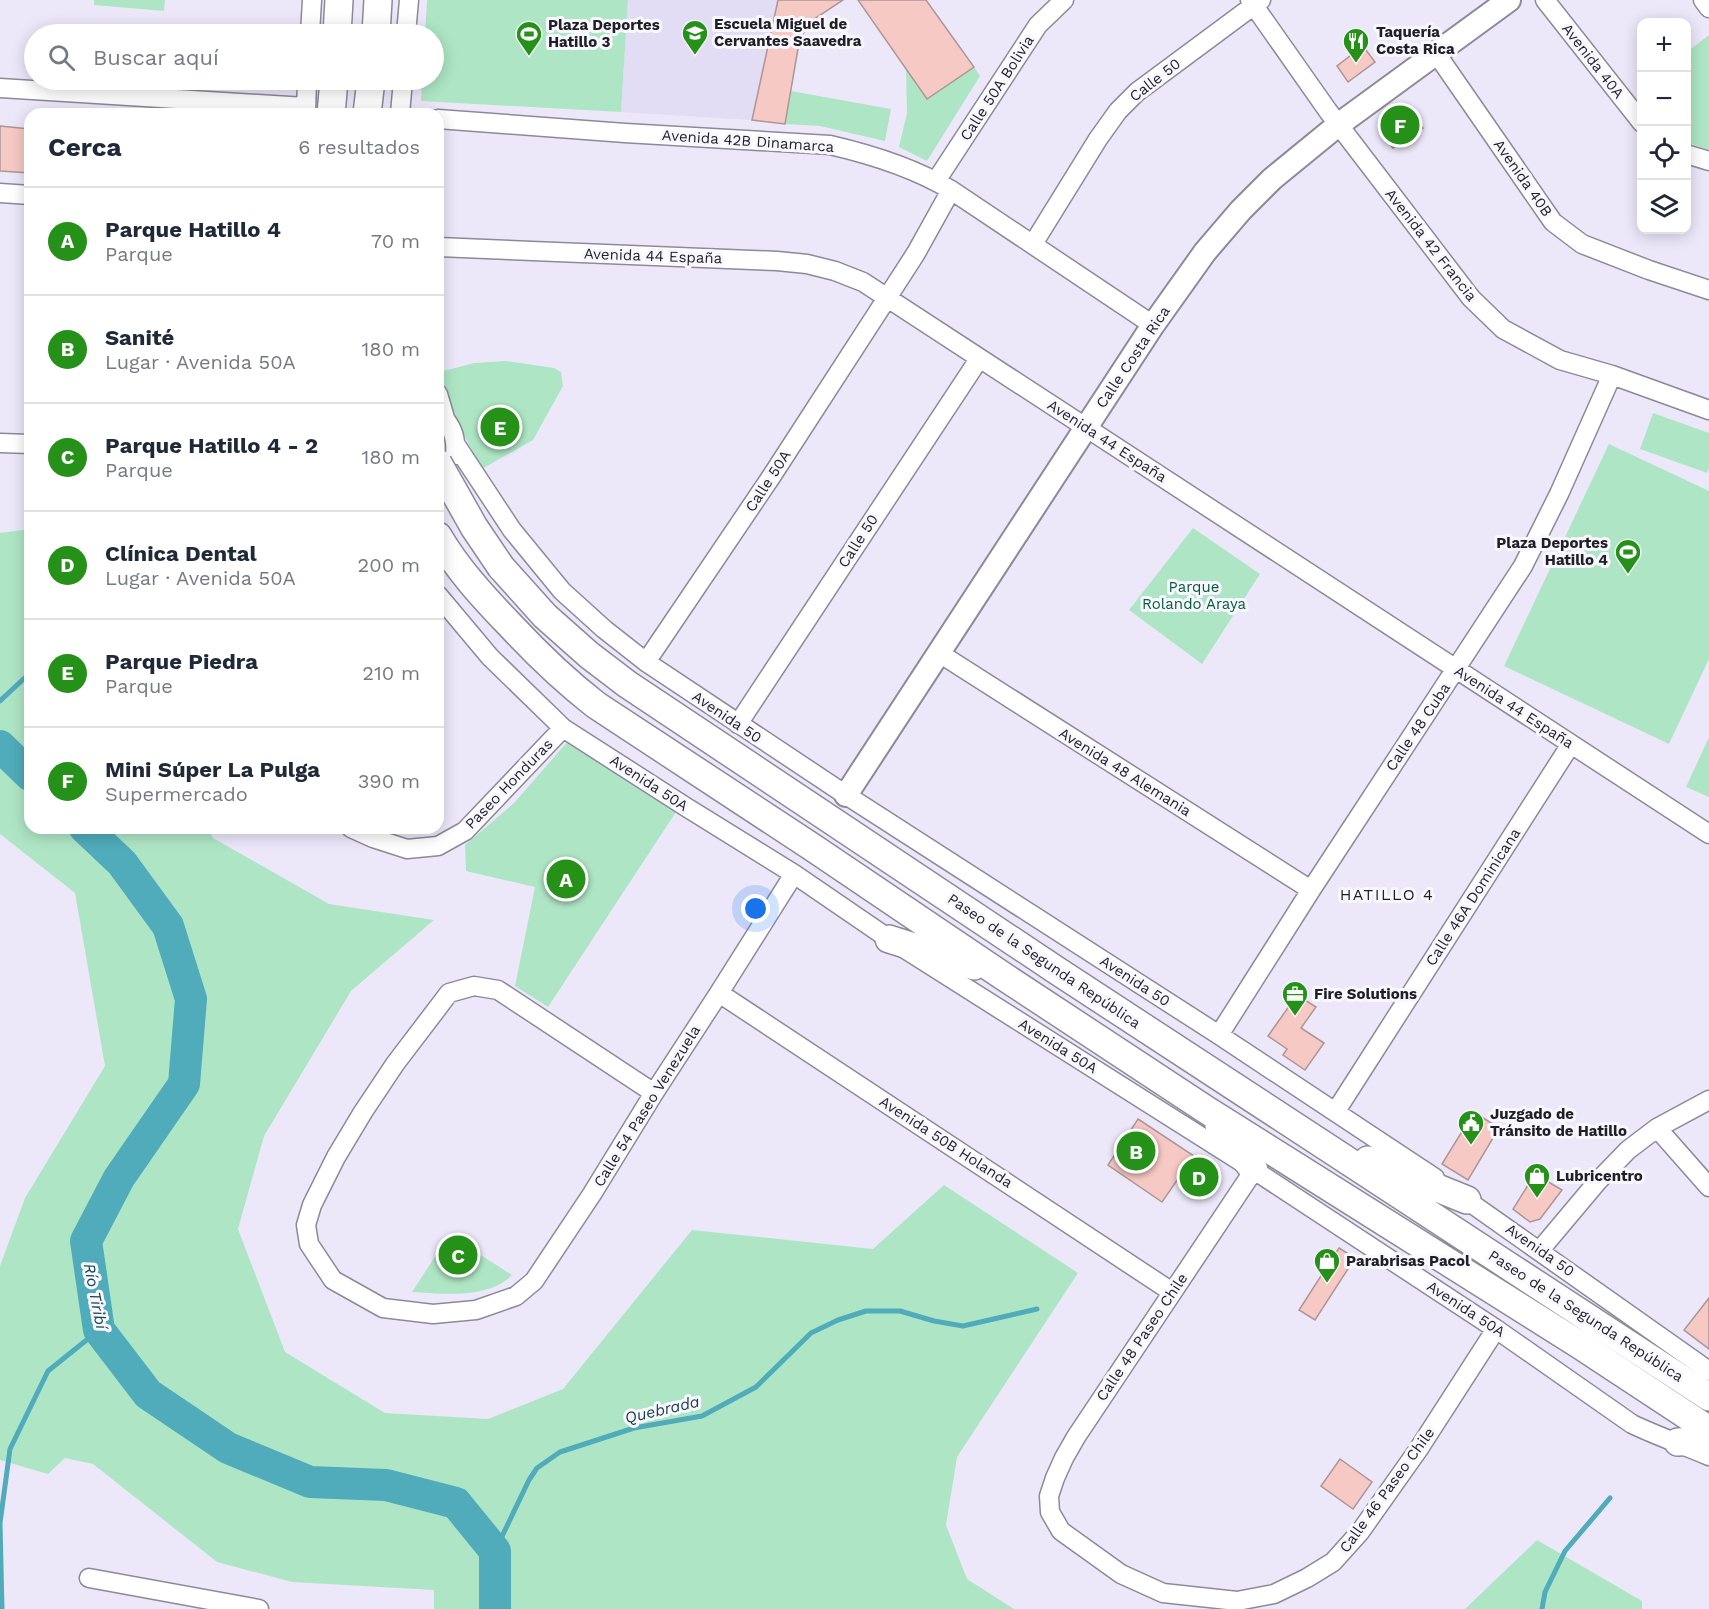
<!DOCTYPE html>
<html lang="es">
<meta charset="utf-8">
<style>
body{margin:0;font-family:"Work Sans",sans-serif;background:#f2f2f3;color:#1f2937}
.controls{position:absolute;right:18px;top:18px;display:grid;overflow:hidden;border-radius:12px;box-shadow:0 3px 15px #0003}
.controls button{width:54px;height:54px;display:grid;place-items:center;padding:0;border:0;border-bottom:2px solid #e0e1e3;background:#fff;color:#1f2937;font:30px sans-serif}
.you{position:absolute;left:756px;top:909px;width:21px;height:21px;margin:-15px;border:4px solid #fff;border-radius:50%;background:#1a73e8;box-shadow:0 0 0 9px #1a73e833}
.badge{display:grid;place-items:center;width:39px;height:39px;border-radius:50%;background:#269118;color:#fff;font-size:20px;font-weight:700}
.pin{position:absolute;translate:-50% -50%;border:3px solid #fff;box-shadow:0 2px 6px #0006}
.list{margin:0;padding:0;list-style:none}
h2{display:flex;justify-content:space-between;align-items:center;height:78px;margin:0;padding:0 24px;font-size:26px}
h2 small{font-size:20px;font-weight:400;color:#747a83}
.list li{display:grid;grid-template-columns:39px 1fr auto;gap:18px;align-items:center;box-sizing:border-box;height:108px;padding:0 24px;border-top:2px solid #e0e1e3}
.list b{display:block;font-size:22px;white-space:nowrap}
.list p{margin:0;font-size:20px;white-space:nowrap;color:#747a83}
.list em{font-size:20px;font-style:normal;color:#747a83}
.icon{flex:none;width:33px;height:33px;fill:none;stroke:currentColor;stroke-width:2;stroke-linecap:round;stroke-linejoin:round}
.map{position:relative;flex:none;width:1709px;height:1609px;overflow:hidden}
.search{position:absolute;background:#fff;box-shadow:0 3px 15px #0003;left:24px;top:24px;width:420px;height:66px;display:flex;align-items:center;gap:15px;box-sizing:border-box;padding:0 21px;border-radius:33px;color:#747a83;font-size:22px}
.panel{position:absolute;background:#fff;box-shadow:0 3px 15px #0003;left:24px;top:108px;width:420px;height:726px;border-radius:18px}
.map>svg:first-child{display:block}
.built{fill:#e2dcf5}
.green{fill:#aee6c5}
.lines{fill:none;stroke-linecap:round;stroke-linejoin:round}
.stream{stroke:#50acbb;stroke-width:5}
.river{stroke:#50acbb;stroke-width:32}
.building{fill:#f7c9c4;stroke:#ab9795;stroke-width:1.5}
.minor-casing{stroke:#8d8999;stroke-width:21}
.major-casing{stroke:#8d8999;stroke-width:26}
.highway-casing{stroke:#8d8999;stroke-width:30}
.minor{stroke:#fff;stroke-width:18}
.major{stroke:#fff;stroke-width:22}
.highway{stroke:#fff;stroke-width:27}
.highway-bridge-casing{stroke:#8d8999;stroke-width:30;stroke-linecap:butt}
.highway-bridge{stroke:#fff;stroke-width:27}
.labels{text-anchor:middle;stroke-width:6;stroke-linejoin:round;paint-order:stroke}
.poi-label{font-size:15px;font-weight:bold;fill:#201f25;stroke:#f9f7fe;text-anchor:start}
.street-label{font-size:15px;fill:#201f25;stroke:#f9f7fe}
.park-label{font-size:15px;fill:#045d3a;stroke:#f9f7fe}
.neighbourhood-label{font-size:16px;letter-spacing:1.5px;fill:#201f25;stroke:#f9f7fe}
.water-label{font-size:16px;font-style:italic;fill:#164148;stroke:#f9f7fe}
</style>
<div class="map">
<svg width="1709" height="1609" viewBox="0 0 1709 1609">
<rect width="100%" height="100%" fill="#ece8fa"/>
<path class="built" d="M628 0H778L752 120 621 112Z"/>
<path class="green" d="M94 0H165L164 11 94 5Z
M427 0H628L621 112 421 101 422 80H434V34H425Z
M1709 35V150L1686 142 1687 52Z
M974 67 980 76 927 161 899 147 907 113 906 68 927 99Z
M791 91 891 109 885 141 820 126 785 124Z
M506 361 554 368 561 372 563 386 533 440 482 469 453 414 440 372 474 363Z
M1653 413 1709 433V468L1707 473 1640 449Z
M1609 444 1709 491V659L1669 744 1504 666Z
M1193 528 1260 574 1202 664 1129 610Z
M30 529V828H207L213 838 329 904 434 920 351 991 264 1136 238 1229 285 1352 385 1413 488 1419 563 1389 692 1230 873 1249 944 1185 1078 1273 957 1457 946 1525 967 1579 1014 1609H434V1590L292 1582 217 1562 93 1464 65 1458 48 1474 0 1460V1266L25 1198 105 1066 75 893 0 834V533Z
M1709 737V797L1686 787Z
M569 740 676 812 548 1007 515 986 535 887 466 871 465 845 514 803Z
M449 1235 512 1275C488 1299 444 1294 412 1292Z
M1537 1540 1642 1601V1609H1465Z"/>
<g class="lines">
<path class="stream" d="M0 701 30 673
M495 1551 529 1480 537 1468 560 1452 634 1428 702 1416 756 1387 811 1333 838 1320 866 1311H900L934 1321 963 1326 1037 1309
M2 1609 0 1523 10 1449 48 1371 99 1330
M1542 1609 1545 1592 1565 1551 1610 1498"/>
<path class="river" d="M0 746 30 775
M85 828 122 863 168 926 191 999 184 1084 119 1178 86 1241 99 1330 148 1394 228 1448 310 1482 386 1485 456 1503 495 1551V1609"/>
</g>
<path class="building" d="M778 0H843L808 23 799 43 785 124 752 120Z
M858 0H926L974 67 927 99Z
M1363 46 1375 62 1348 82 1337 66Z
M1405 104 1423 128 1393 148 1379 129 1381 121Z
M0 126 30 129V173L0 171Z
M1297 995 1316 1007 1301 1028 1324 1043 1305 1070 1283 1055 1287 1049 1268 1036Z
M1474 1112 1499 1128 1468 1180 1442 1164Z
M1138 1119 1194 1156 1192 1160 1215 1176 1204 1192 1180 1176 1162 1202 1108 1165Z
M1535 1174 1562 1190 1540 1219 1530 1222 1513 1209Z
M1339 1248 1355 1258 1315 1320 1299 1310Z
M1709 1298V1349L1684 1330Z
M1340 1459 1372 1482 1353 1509 1321 1486Z"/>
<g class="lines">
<g class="minor-casing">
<path id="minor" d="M1250 0 1328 111 1471 298 1503 329 1560 360 1612 375 1709 410
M1545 0 1642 123
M1703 0 1709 8
M310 34 312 0
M406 34 409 0
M1436 53 1553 222 1582 244 1649 270 1709 290
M0 88 306 107
M306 114 307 80
M400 114 403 80
M438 119 625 133 830 145C869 154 916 169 951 190L1153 325
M1686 154 1709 161
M936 181 1038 25 1064 0
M0 193 30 195
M1033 244 1098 139 1118 111 1137 92 1261 0
M438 247 777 261 807 264 835 271 863 282 1709 834
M438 394 445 418
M438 412C451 423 457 438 455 455
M0 443 30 444
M456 445 512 530 562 591 604 629 646 662 846 795 1219 1035 1435 1178
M438 595 490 657 563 728 686 807 794 874 889 939 1254 1170 1496 1329 1632 1424C1657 1436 1683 1445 1709 1456
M939 653 1311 890
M646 662 771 477 887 298 916 253 951 190
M738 724 979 359
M351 828 373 838 407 849 438 846 465 831 563 728
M719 993 1172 1292
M1219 1035 1311 890 1523 566 1559 494 1612 375
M654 1093 498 990 474 986 449 993 395 1064 363 1112 336 1157 312 1205 306 1225 309 1244 333 1280 383 1308 433 1314 476 1310 516 1296 534 1281 592 1194 654 1093 719 993 794 874
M1336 1111 1571 744
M1657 1128 1709 1187
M1254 1170 1076 1437 1064 1458 1055 1478 1049 1496 1050 1512 1061 1531 1121 1574 1163 1593 1237 1601 1274 1594 1307 1578 1333 1562 1360 1532 1418 1450 1496 1329
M1458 1194 1709 1371
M1540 1250 1598 1181 1628 1150 1657 1128 1709 1100
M89 1578 259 1609"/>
</g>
<g class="major-casing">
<path id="major" d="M846 795 1153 325 1205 252 1241 210 1272 179 1338 125 1509 0"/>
</g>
<g class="highway-casing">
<path id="highway" d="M337 34 339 0
M376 34 378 0
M331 114 334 80
M367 114 371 80
M438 536C458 570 484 598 511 626 538 655 564 680 596 705L812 847 1003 976 1205 1109 1580 1345 1709 1430
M501 567 545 616 589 655 627 684 1056 970 1709 1397
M889 939 974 966
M1219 1126 1254 1170
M1368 1160 1467 1200
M1678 1442 1693 1441 1709 1432"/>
</g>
<use href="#minor" class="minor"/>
<use href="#major" class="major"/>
<use href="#highway" class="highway"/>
<g class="highway-bridge-casing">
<path id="highway-bridge" d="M438 463 474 527 501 567"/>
</g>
<use href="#highway-bridge" class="highway-bridge"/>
</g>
<defs>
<g id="school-pin" transform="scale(1.35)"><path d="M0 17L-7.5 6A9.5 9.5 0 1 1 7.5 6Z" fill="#269118" stroke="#f9f7fe"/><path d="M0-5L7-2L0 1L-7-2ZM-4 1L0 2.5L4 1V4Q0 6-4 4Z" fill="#fff"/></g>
<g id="stadium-pin" transform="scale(1.35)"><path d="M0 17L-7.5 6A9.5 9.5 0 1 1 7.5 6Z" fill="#269118" stroke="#f9f7fe"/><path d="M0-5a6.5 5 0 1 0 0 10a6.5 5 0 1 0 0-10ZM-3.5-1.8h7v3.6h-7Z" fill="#fff"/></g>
<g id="restaurant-pin" transform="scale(1.35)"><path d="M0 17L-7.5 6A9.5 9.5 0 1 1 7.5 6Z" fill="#269118" stroke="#f9f7fe"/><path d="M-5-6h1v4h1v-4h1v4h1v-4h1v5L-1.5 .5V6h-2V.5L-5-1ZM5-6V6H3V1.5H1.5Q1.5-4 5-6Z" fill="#fff"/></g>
<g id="office-pin" transform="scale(1.35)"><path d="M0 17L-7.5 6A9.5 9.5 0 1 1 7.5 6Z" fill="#269118" stroke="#f9f7fe"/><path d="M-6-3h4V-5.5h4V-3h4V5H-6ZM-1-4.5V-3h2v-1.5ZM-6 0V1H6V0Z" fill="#fff"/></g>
<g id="civic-pin" transform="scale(1.35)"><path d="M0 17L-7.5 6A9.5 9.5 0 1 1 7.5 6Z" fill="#269118" stroke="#f9f7fe"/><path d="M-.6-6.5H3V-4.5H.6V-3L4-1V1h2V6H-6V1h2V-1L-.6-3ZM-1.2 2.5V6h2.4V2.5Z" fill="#fff"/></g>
<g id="shop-pin" transform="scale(1.35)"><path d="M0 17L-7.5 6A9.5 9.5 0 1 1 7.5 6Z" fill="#269118" stroke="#f9f7fe"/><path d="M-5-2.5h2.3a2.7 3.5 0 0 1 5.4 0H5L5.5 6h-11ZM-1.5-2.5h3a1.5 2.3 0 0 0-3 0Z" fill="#fff"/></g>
</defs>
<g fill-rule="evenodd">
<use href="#school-pin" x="695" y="33"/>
<use href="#stadium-pin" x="529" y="34"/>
<use href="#restaurant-pin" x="1356" y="41"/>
<use href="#stadium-pin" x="1628" y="552"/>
<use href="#office-pin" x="1295" y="994"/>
<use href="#civic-pin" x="1471" y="1123"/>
<use href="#shop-pin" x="1537" y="1176"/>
<use href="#shop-pin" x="1327" y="1261"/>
</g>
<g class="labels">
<g class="poi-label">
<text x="714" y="29">Escuela Miguel de<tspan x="714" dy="17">Cervantes Saavedra</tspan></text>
<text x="548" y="30">Plaza Deportes<tspan x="548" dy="17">Hatillo 3</tspan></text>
<text x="1376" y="37">Taquería<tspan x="1376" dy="17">Costa Rica</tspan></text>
<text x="1608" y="548" text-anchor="end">Plaza Deportes<tspan x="1608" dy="17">Hatillo 4</tspan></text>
<text x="1314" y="999">Fire Solutions</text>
<text x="1490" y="1119">Juzgado de<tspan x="1490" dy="17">Tránsito de Hatillo</tspan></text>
<text x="1556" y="1181">Lubricentro</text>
<text x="1346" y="1266">Parabrisas Pacol</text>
</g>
<g class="street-label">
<text transform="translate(1593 61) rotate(52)" y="5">Avenida 40A</text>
<text transform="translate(1155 80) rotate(-38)" y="5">Calle 50</text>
<text transform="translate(997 88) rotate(-57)" y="5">Calle 50A Bolivia</text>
<text transform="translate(748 141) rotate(4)" y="5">Avenida 42B Dinamarca</text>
<text transform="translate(1523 178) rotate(55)" y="5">Avenida 40B</text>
<text transform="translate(1431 245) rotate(52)" y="5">Avenida 42 Francia</text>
<text transform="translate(653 256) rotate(2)" y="5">Avenida 44 España</text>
<text transform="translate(1133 357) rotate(-56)" y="5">Calle Costa Rica</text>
<text transform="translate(1107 441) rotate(33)" y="5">Avenida 44 España</text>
<text transform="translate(768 481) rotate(-57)" y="5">Calle 50A</text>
<text transform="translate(858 541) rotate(-57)" y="5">Calle 50</text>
<text transform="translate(1514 707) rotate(33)" y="5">Avenida 44 España</text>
<text transform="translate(727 717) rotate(34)" y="5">Avenida 50</text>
<text transform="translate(1418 727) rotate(-56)" y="5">Calle 48 Cuba</text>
<text transform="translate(1125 772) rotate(32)" y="5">Avenida 48 Alemania</text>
<text transform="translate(649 783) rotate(33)" y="5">Avenida 50A</text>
<text transform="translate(509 784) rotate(-46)" y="5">Paseo Honduras</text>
<text transform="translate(1473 897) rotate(-57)" y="5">Calle 46A Dominicana</text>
<text transform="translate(1044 961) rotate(34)" y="5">Paseo de la Segunda República</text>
<text transform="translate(1135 981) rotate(33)" y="5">Avenida 50</text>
<text transform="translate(1058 1046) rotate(32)" y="5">Avenida 50A</text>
<text transform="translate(647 1106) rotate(-58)" y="5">Calle 54 Paseo Venezuela</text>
<text transform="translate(946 1142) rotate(33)" y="5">Avenida 50B Holanda</text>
<text transform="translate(1540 1250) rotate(35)" y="5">Avenida 50</text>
<text transform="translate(1466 1309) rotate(33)" y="5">Avenida 50A</text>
<text transform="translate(1586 1316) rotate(33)" y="5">Paseo de la Segunda República</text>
<text transform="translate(1142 1337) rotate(-56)" y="5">Calle 48 Paseo Chile</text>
<text transform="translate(1387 1490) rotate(-54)" y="5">Calle 46 Paseo Chile</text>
</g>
<g class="park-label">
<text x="1194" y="592">Parque<tspan x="1194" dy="17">Rolando Araya</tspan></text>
</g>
<g class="neighbourhood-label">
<text x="1387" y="900">HATILLO 4</text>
</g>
<g class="water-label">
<text transform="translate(96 1296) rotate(79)" y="6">Río Tiribí</text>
<text transform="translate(662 1409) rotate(-13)" y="6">Quebrada</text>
</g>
</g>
</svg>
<div class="controls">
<button>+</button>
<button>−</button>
<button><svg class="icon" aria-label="locate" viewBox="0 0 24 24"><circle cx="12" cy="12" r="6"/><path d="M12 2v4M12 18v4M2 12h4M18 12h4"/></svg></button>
<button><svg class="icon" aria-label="layers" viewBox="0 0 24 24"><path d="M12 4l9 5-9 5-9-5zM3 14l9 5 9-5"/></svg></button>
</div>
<div class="you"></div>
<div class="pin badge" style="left:566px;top:879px">A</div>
<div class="pin badge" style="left:1136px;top:1151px">B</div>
<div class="pin badge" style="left:458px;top:1255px">C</div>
<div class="pin badge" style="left:1199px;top:1177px">D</div>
<div class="pin badge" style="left:500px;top:427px">E</div>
<div class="pin badge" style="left:1400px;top:125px">F</div>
<div class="search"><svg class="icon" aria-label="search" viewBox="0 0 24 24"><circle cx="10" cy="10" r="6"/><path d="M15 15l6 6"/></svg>Buscar aquí</div>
<section class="panel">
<h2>Cerca<small>6 resultados</small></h2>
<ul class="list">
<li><span class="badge">A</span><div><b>Parque Hatillo 4</b><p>Parque</p></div><em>70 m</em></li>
<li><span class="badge">B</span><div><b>Sanité</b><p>Lugar · Avenida 50A</p></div><em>180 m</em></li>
<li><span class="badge">C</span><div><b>Parque Hatillo 4 - 2</b><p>Parque</p></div><em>180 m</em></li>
<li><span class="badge">D</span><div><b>Clínica Dental</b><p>Lugar · Avenida 50A</p></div><em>200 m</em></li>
<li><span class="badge">E</span><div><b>Parque Piedra</b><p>Parque</p></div><em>210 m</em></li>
<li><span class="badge">F</span><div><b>Mini Súper La Pulga</b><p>Supermercado</p></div><em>390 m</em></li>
</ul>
</section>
</div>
